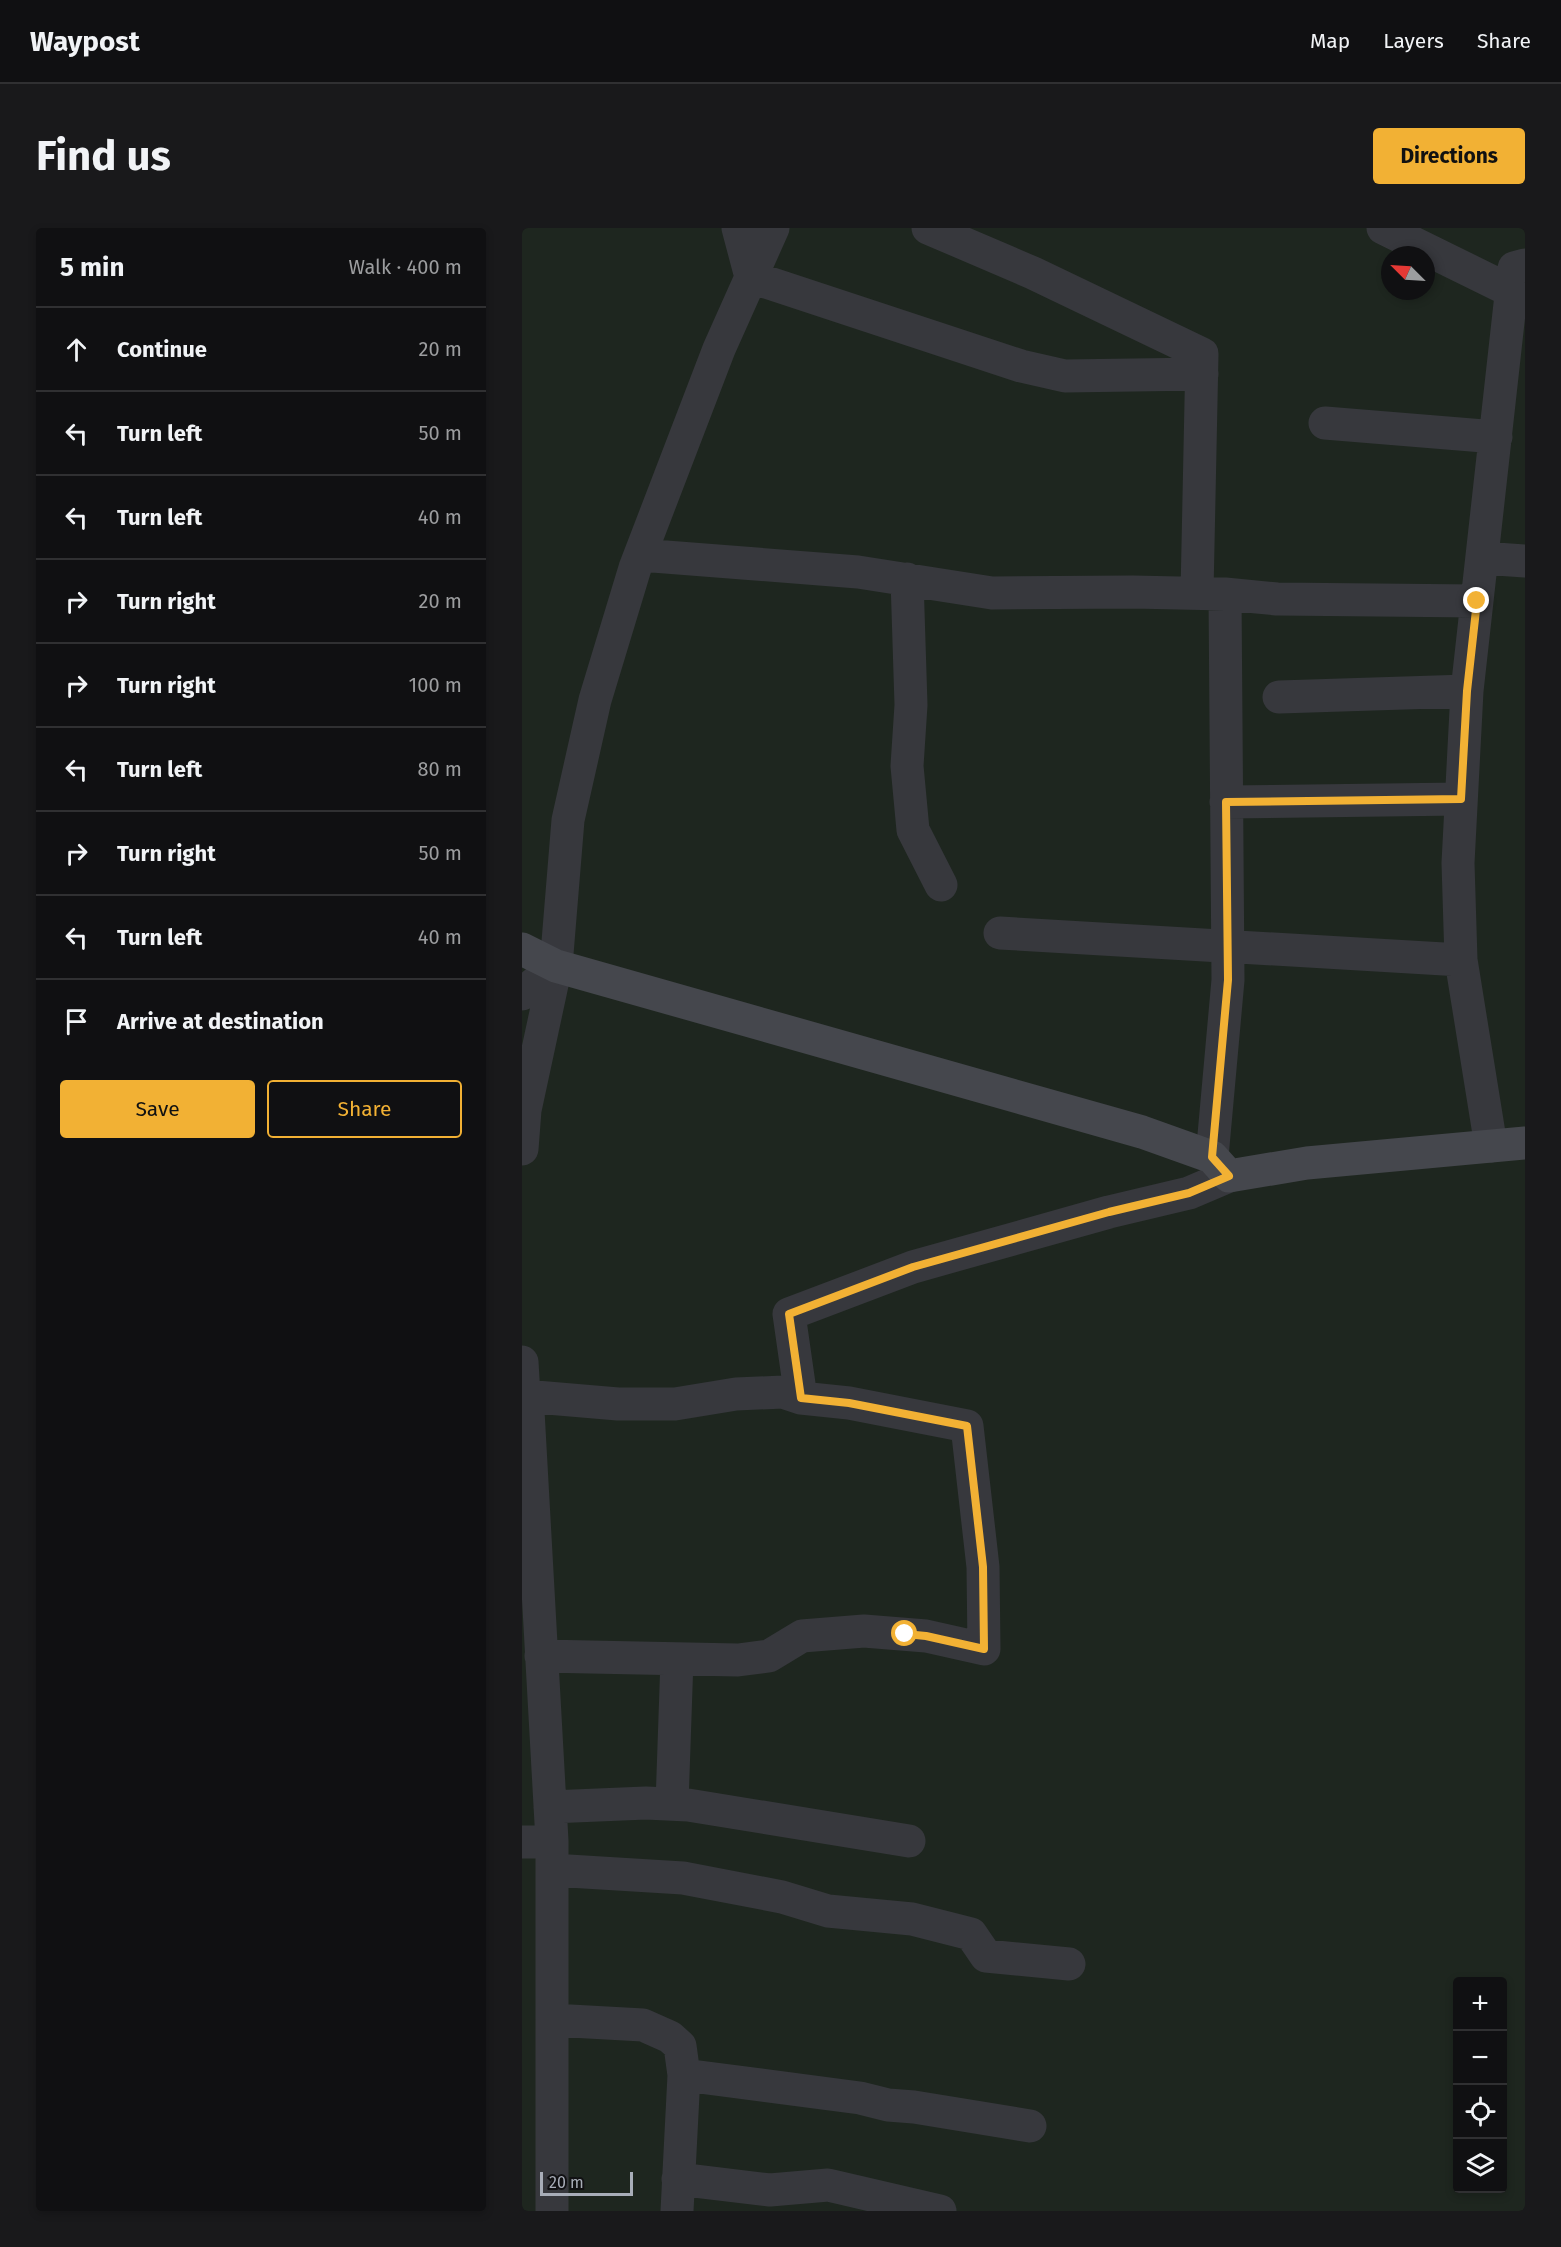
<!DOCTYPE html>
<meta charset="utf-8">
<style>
body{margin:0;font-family:"Fira Sans",sans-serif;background:#19191b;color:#f1f3f6}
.controls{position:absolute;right:18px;bottom:18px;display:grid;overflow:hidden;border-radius:6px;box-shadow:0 3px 9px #0003}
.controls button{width:54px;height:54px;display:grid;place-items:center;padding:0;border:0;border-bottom:2px solid #303032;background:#101012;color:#f1f3f6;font:30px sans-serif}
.compass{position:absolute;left:859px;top:18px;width:54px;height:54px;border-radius:50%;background:#101012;box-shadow:0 3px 9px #0003;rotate:294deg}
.scale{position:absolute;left:18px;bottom:15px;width:93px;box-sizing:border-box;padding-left:6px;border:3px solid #a8adb8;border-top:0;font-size:16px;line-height:21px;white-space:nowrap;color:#a8adb8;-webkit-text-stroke:4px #111113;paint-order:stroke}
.stop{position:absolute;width:18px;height:18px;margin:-14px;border:4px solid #f2b134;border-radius:50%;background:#fff}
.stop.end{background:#f2b134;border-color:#fff;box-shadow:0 2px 6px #0008}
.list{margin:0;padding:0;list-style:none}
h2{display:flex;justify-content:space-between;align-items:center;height:78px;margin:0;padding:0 24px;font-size:26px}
h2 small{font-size:20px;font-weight:400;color:#9c9d9f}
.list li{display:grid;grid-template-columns:39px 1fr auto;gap:18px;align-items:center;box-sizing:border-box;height:84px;padding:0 24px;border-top:2px solid #303032}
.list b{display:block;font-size:22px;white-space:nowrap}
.list em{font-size:20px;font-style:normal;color:#9c9d9f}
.actions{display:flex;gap:12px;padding:18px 24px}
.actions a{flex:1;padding:14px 0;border:2px solid #f2b134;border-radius:6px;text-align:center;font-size:21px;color:#f2b134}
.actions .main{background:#f2b134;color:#111}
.icon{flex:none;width:33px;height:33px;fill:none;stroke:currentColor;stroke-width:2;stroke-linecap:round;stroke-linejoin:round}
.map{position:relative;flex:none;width:1003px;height:1983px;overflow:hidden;border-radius:6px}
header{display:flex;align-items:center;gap:36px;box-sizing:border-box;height:84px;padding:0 30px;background:#101012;border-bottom:2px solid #303032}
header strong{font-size:28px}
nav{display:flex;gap:33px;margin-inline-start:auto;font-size:21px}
.intro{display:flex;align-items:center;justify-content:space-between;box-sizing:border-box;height:144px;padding:0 36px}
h1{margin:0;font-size:42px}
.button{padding:15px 27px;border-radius:6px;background:#f2b134;color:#111;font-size:21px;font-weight:700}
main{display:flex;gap:36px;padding:0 36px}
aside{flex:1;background:#101012;border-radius:6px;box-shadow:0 3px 9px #0003}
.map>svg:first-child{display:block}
.green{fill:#1e261f;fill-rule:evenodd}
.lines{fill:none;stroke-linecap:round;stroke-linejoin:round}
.street{stroke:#37383d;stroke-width:33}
.secondary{stroke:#45474d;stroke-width:33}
.route{stroke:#f2b134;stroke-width:8}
</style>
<header>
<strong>Waypost</strong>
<nav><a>Map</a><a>Layers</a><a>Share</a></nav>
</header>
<div class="intro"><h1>Find us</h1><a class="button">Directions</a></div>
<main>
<aside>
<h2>5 min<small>Walk · 400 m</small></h2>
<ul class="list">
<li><svg class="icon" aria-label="ahead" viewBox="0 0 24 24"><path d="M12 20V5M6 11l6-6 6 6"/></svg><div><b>Continue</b></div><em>20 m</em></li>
<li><svg class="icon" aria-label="left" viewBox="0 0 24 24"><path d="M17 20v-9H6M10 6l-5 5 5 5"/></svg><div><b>Turn left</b></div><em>50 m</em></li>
<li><svg class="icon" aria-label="left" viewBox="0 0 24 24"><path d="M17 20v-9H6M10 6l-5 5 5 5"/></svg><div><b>Turn left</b></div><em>40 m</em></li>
<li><svg class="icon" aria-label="right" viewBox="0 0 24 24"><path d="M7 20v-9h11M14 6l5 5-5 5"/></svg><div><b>Turn right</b></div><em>20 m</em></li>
<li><svg class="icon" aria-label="right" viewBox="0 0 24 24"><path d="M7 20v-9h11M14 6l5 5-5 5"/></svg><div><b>Turn right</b></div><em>100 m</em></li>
<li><svg class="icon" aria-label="left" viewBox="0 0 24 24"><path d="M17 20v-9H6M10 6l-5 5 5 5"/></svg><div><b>Turn left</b></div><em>80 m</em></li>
<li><svg class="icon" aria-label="right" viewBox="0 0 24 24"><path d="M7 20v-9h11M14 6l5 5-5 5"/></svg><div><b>Turn right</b></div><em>50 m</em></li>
<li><svg class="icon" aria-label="left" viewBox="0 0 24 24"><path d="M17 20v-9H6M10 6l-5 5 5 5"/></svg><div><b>Turn left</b></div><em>40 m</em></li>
<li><svg class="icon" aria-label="arrive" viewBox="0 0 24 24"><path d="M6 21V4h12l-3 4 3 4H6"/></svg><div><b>Arrive at destination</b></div></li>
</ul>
<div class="actions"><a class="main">Save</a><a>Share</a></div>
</aside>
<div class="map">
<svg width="1003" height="1983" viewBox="0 0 1003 1983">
<rect width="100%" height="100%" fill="#161618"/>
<path class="green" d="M0 0H1003V1983H0ZM868 27H904V63H868ZM936 1754H981V1960H936Z"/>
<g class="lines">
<path class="street" d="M216 0 229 49 499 138 543 148 680 146
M406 0 511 45 680 126 675 365
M861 0 989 63
M803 195 974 209
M118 327 336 344 470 365 611 364 703 366 755 371 955 373
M960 330 1003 333
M385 351 389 477 385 538 391 602 419 657
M757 469 945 463
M704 574 939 571
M478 705 939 732
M0 766 34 738
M969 918 939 732 936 635 945 463 992 40 1003 37
M0 921 3 882 34 738 46 592 73 472 113 340 197 121 251 0
M690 929 706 752 703 366
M0 1134 2 1168 6 1183 30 1613V1983
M2 1168 96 1176H153L214 1166 261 1164 279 1170 327 1175 445 1198 461 1339 462 1421 404 1408 342 1403 280 1408 247 1428 216 1432 19 1428
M279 1170 267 1086 391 1039 587 984 667 965 707 948
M150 1576 155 1431
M28 1579 124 1575 166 1577 387 1613
M0 1614 30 1613
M30 1642 161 1650 260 1669 306 1683 390 1691 449 1706 464 1728 547 1736
M30 1792 121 1797 148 1809 158 1818 162 1847 155 1983
M162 1847 338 1870 366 1877 392 1879 508 1898
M156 1951 248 1962 306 1957 418 1983"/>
<path class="secondary" d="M0 721 34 738 620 904 690 929 707 948 785 935 1003 915"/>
</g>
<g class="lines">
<path class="route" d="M383 1406 404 1408 462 1421 461 1339 445 1198 327 1175 279 1170 267 1086 391 1039 587 984 667 965 707 948 690 929 706 752 704 574 939 571 945 463 955 373"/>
</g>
</svg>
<div class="controls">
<button>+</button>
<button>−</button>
<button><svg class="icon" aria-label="locate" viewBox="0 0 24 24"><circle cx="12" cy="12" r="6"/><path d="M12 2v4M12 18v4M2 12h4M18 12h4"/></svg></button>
<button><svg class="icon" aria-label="layers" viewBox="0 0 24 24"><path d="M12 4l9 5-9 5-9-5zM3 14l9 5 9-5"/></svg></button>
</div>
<svg class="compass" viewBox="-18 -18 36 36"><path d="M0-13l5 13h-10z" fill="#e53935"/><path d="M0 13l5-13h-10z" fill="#9c9d9f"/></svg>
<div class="scale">20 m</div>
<div class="stop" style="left:383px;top:1406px"></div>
<div class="stop end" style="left:955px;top:373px"></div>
</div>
</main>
